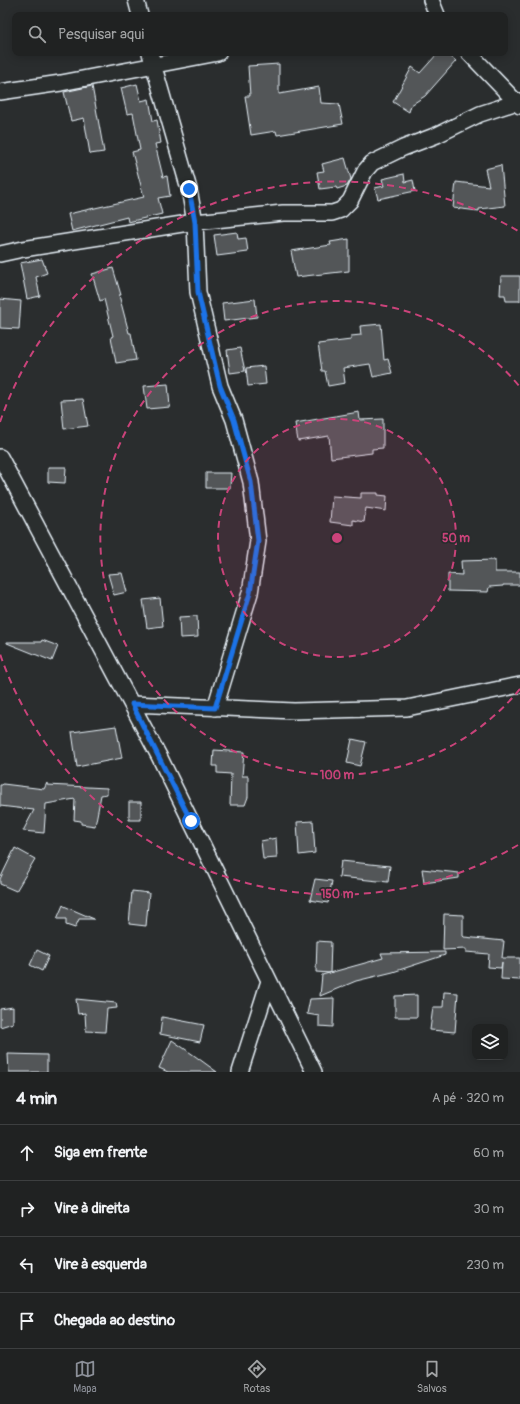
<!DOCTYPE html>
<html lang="pt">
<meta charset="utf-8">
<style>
body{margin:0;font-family:Pangolin,sans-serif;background:#2d2f2f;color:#f1f3f6}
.controls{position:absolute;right:12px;bottom:12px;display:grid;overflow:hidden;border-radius:8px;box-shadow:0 2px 10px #0003}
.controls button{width:36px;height:36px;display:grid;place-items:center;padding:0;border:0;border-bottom:1px solid #3d3f40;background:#202222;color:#f1f3f6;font:20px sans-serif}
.stop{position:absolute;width:12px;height:12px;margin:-9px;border:3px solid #1a73e8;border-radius:50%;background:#fff}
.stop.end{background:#1a73e8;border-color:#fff;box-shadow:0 1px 4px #0008}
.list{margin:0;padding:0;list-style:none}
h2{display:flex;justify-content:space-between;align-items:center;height:52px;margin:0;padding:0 16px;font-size:17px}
h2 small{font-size:13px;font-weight:400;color:#a2a4a5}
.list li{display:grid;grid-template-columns:26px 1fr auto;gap:12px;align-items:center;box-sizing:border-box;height:56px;padding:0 16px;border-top:1px solid #3d3f40}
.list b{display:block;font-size:15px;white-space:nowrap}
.list em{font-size:13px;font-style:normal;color:#a2a4a5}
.icon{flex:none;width:22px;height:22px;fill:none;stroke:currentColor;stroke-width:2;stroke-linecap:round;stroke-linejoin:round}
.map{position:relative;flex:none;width:520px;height:1072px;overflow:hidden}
.search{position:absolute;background:#202222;box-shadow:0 2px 10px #0003;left:12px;right:12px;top:12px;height:44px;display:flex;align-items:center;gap:10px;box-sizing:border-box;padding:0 14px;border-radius:8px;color:#a2a4a5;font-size:15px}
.sheet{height:276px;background:#202222}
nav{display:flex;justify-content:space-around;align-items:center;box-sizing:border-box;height:56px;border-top:1px solid #3d3f40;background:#202222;font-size:11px;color:#a2a4a5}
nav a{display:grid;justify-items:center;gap:2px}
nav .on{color:#8c9099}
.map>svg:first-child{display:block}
.building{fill:#535759;stroke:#e8f1f8}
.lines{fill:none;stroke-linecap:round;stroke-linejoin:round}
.minor-casing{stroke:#e8f1f8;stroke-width:18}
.minor{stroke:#2a2d2e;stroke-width:15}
.route{stroke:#1a73e8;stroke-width:5}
.ring{fill:none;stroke:#ca437a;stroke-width:2;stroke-dasharray:7 5}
.centre{fill:#ca437a;stroke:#2a2d2e;stroke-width:2}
.ring-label{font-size:12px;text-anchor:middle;font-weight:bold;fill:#ca437a;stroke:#2a2d2e;stroke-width:3.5;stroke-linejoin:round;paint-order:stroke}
</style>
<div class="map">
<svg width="520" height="1072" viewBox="0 0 520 1072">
<rect width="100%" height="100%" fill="#2a2d2e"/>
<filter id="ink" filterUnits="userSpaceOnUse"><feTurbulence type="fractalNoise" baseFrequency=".025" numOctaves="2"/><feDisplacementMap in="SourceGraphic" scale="8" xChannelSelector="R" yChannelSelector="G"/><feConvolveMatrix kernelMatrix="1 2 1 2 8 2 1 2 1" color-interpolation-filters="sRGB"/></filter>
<g filter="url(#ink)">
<path class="building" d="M438 53H447L456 61 425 96 411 105 409 112 393 102 412 67 420 73Z
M279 64V94L319 87 321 103 339 104 343 124 277 135 276 131 251 135 245 96H250L248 66Z
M137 84 141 101 149 99 153 121 157 120 161 143 155 144 163 177 167 176 170 196 158 198 162 214 128 222 127 217 72 231 68 214 144 197 132 152 140 150 133 113 127 114 121 88Z
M92 86 104 152 90 154 84 118 71 121 64 92Z
M345 158 351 179 347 186 337 189 336 187 320 189 317 172 324 171 322 164Z
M501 165 505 206 479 209V211L453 208 456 182 489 186 485 169Z
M404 174 405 182 413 180 415 191 378 199 375 188 384 186 382 179Z
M237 232 238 239 246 238 248 252 217 256 214 235Z
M349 239V271L296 277 291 251 331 245 330 242Z
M42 259 47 273 36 277 40 296 27 299 20 263Z
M113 268 121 295H119L129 333H131L136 360 116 363 111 337 113 336 104 299 100 301 92 274Z
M501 276H520V301H506L505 295H500Z
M0 299 21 301 19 329 0 328Z
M255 299 257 317 224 321 222 303Z
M381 324 384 360 388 359 392 373 373 377 370 364 343 368 345 383 328 386 325 371H322L318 344 351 340V336L361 335 360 326Z
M240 348 245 371 230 373 227 350Z
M264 366 266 384 248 386 246 368Z
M168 384 170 407 147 409 144 386Z
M83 399 88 426 64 429 61 400Z
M359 412 360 420 383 419V448L372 449V453L331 458 329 436 298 441 295 423Z
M48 467H66L65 483 48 482Z
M206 473H231L230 488H206Z
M361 493H378V495L387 496 386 511 366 508 364 522 353 520V525L330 522 332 496 361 498Z
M495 560V572H520V585H503V586L489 587 488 592 448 591V574L462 575 461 561Z
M122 573 127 592 114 595 108 574Z
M160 598 163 626 147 628 143 600Z
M197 616 198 637 180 638 179 617Z
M42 640 58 646 52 661 7 643V642H41Z
M116 726 122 758 77 767 72 732Z
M352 739 366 742 360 766 347 763Z
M214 750 244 752 242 776H248V797L245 805H230L231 774 217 773V766H213Z
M47 783V785L107 788V794L101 795 95 826 81 824V821L74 820 75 799 46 804 44 833 23 831 34 810 0 806V785H2L3 784 44 789Z
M129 802H141V820H129Z
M313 821 315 853 299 855 297 822Z
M276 838 277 858 263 859 261 841Z
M15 848 35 859 16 891 0 884V879Z
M341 861 390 866 388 882 339 877Z
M422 869 459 873V878L424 883Z
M315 879 332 881 328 903 310 900Z
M132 891 149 893 146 926 129 924Z
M63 905 64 906 94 919H79L75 928 66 925V919H57Z
M444 914 463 915V936L464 937 504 941 502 958H520V980L501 979 502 962 501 968 488 967 489 954 466 952V949L443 950Z
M317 941 331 942 330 973 316 972Z
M37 950 49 956 42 971 30 965Z
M445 952V955L393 972 356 981 320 996 322 975 383 958 381 953Z
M444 992 458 993 455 1032 430 1030 433 1007H443Z
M417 995V1017H395V996Z
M334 998 333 1027 319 1026V1016L307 1014 310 999Z
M76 999 116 1003 117 1008 107 1009 105 1032 86 1031 85 1013 78 1014Z
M13 1007V1023L0 1027V1009Z
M162 1017 204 1025 200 1042 160 1034Z
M172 1040 195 1056 217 1072H168L159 1068Z
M8 1054 47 1055V1072H9Z"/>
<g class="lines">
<g class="minor-casing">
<path id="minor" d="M136 0 140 15
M431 0 437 15
M150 53 189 189 195 222 198 292 220 386 234 420 251 482 258 541 250 593 215 708
M469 53 520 106
M0 92 61 83 218 53
M0 254 23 249 195 222 283 213H332L341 210 350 201 365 171 372 163 403 148 437 135 480 114 520 101
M0 457 159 756 314 1072
M132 704 294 711 407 708 520 685
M240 1072 269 981"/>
</g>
<use href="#minor" class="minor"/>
</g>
</g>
<g class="lines" filter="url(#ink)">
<path class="route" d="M189 189 195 222 198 292 220 386 234 420 251 482 258 541 250 593 215 708 132 704 191 821"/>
</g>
<circle cx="337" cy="538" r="119" fill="#ca437a" fill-opacity=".12"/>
<g class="ring">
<circle cx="337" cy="538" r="119"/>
<path d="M520 689A237 237 0 1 1 520 387"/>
<path d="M518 845A356 356 0 0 1 0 654M0 422A356 356 0 0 1 518 231"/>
</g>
<circle cx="337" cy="538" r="6" class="centre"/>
<g class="ring-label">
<text x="456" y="542">50 m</text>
<text x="337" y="779">100 m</text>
<text x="337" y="898">150 m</text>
</g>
</svg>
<div class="controls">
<button><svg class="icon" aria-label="layers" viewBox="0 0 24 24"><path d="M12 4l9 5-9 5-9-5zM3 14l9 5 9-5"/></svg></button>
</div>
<div class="stop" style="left:191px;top:821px"></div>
<div class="stop end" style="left:189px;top:189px"></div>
<div class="search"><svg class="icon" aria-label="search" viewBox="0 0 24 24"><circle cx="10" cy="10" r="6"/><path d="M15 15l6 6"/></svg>Pesquisar aqui</div>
</div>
<section class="sheet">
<h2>4 min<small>A pé · 320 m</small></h2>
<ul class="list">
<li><svg class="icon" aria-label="ahead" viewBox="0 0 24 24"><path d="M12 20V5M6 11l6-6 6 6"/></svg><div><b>Siga em frente</b></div><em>60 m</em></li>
<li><svg class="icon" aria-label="right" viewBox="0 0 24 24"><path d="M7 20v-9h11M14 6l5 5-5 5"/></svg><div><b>Vire à direita</b></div><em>30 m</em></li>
<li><svg class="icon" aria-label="left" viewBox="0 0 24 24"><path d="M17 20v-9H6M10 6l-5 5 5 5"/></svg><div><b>Vire à esquerda</b></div><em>230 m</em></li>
<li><svg class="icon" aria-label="arrive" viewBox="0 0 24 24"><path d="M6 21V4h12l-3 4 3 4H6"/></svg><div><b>Chegada ao destino</b></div></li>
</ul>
</section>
<nav>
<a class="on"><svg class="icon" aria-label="map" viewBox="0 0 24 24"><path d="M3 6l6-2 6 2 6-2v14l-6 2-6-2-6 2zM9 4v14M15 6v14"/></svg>Mapa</a>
<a><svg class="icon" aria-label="directions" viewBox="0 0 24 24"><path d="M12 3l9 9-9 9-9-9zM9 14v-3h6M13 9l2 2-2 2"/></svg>Rotas</a>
<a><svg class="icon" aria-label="saved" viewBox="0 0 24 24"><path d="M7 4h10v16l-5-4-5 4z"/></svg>Salvos</a>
</nav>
